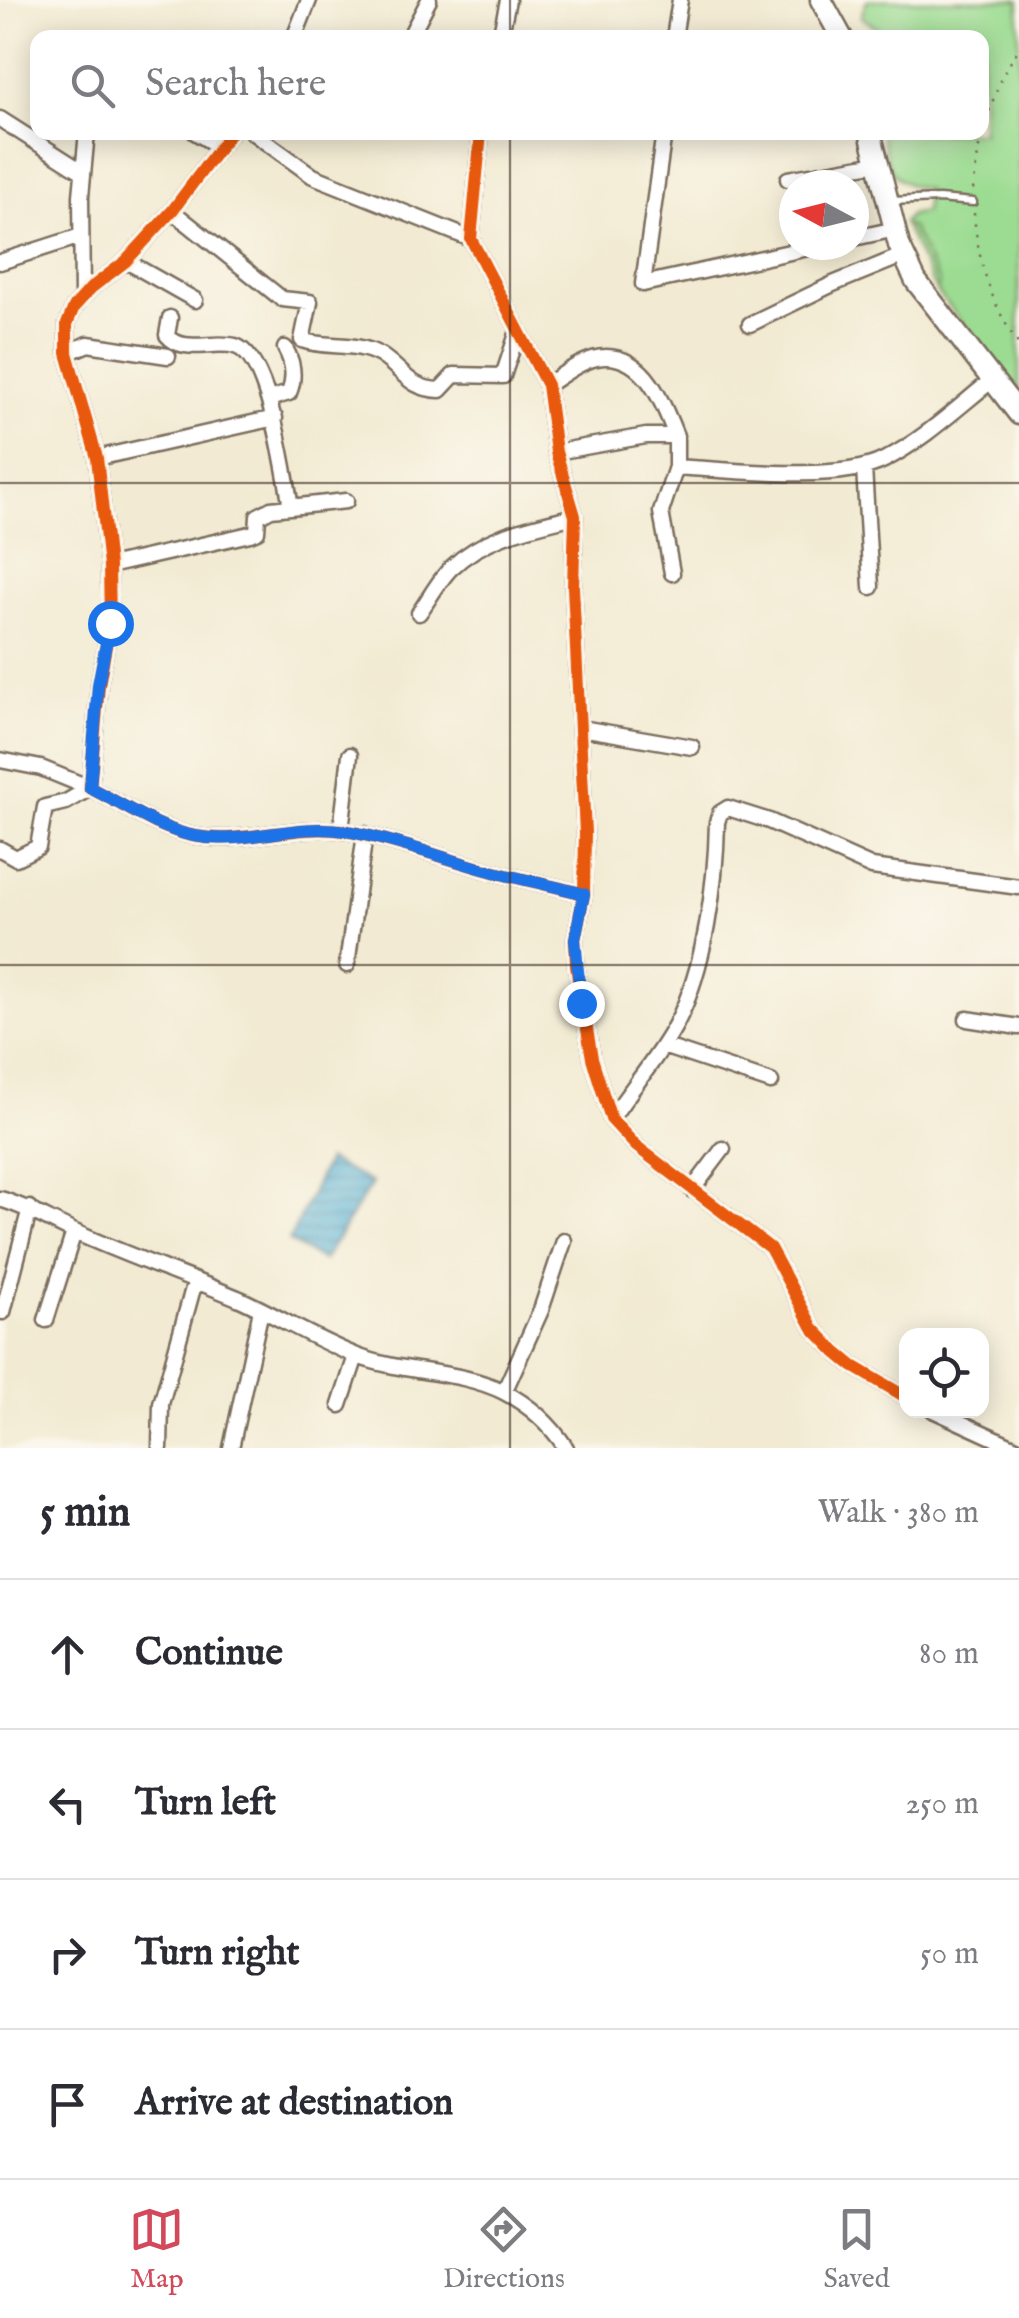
<!DOCTYPE html>
<meta charset="utf-8">
<style>
body{margin:0;font-family:"IM FELL English",serif;background:#f7f7f7;color:#2b2b33}
.controls{position:absolute;right:30px;bottom:30px;display:grid;overflow:hidden;border-radius:20px;box-shadow:0 5px 25px #0003}
.controls button{width:90px;height:90px;display:grid;place-items:center;padding:0;border:0;border-bottom:2px solid #e1e1e2;background:#fff;color:#2b2b33;font:50px sans-serif}
.compass{position:absolute;left:779px;top:170px;width:90px;height:90px;border-radius:50%;background:#fff;box-shadow:0 5px 25px #0003;rotate:277deg}
.stop{position:absolute;width:30px;height:30px;margin:-22px;border:8px solid #1a73e8;border-radius:50%;background:#fff}
.stop.end{background:#1a73e8;border-color:#fff;box-shadow:0 2px 10px #0008}
.list{margin:0;padding:0;list-style:none}
h2{display:flex;justify-content:space-between;align-items:center;height:130px;margin:0;padding:0 40px;font-size:42px}
h2 small{font-size:32px;font-weight:400;color:#7c7c81}
.list li{display:grid;grid-template-columns:65px 1fr auto;gap:30px;align-items:center;box-sizing:border-box;height:150px;padding:0 40px;border-top:2px solid #e1e1e2}
.list b{display:block;font-size:38px;white-space:nowrap}
.list em{font-size:32px;font-style:normal;color:#7c7c81}
.icon{flex:none;width:55px;height:55px;fill:none;stroke:currentColor;stroke-width:2;stroke-linecap:round;stroke-linejoin:round}
.map{position:relative;flex:none;width:1019px;height:1448px;overflow:hidden}
.search{position:absolute;background:#fff;box-shadow:0 5px 25px #0003;left:30px;right:30px;top:30px;height:110px;display:flex;align-items:center;gap:25px;box-sizing:border-box;padding:0 35px;border-radius:20px;color:#7c7c81;font-size:38px}
.sheet{height:730px;background:#fff}
nav{display:flex;justify-content:space-around;align-items:center;box-sizing:border-box;height:140px;border-top:2px solid #e1e1e2;background:#fff;font-size:28px;color:#7c7c81}
nav a{display:grid;justify-items:center;gap:5px}
nav .on{color:#d1495b}
.map>svg:first-child{display:block}
.grass{fill:url(#grass-dots);stroke:#6c8358;stroke-width:2.5}
.garden{fill:#9cdc92;stroke:#6c8358;stroke-width:2.5}
.water{fill:url(#water-rules);stroke:#486c78;stroke-width:2.5}
.lines{fill:none;stroke-linecap:round;stroke-linejoin:round}
.lane-casing{stroke:#7b6d5d;stroke-width:11}
.street-casing{stroke:#7b6d5d;stroke-width:19}
.secondary-casing{stroke:#7b6d5d;stroke-width:25}
.path{stroke:#7b6d5d;stroke-width:2.5;stroke-dasharray:2.5 8;stroke-linecap:butt}
.lane{stroke:#fff;stroke-width:6}
.street{stroke:#fff;stroke-width:14}
.secondary{stroke:#fff;stroke-width:20}
.cycleway-casing{stroke:#fbf7ec;stroke-width:19}
.cycleway{stroke:#e8590c;stroke-width:12}
.route{stroke:#1a73e8;stroke-width:12}
.grid{fill:none;stroke:#3b2a1e;stroke-width:2.5;stroke-opacity:0.55}
</style>
<div class="map">
<svg width="1019" height="1448" viewBox="0 0 1019 1448">
<defs>
<pattern id="grass-dots" width="8" height="8" patternUnits="userSpaceOnUse" patternTransform="scale(2.5)"><rect width="8" height="8" fill="#9cdc92"/><path d="M2 2h.1M6 6h.1" fill="none" stroke="#87bd7d" stroke-width="1.8" stroke-linecap="round"/></pattern>
<pattern id="water-rules" width="6" height="5" patternUnits="userSpaceOnUse" patternTransform="scale(2.5)"><rect width="6" height="5" fill="#55afd2"/><path d="M0 2.5h6" fill="none" stroke="#488faa"/></pattern>
</defs>
<rect width="100%" height="100%" fill="#fbf7ec"/>
<filter id="ink" filterUnits="userSpaceOnUse"><feTurbulence type="fractalNoise" baseFrequency=".01" numOctaves="2"/><feDisplacementMap in="SourceGraphic" scale="20" xChannelSelector="R" yChannelSelector="G"/><feConvolveMatrix kernelMatrix="1 2 1 2 8 2 1 2 1" color-interpolation-filters="sRGB"/></filter>
<filter id="wash" filterUnits="userSpaceOnUse"><feTurbulence type="fractalNoise" baseFrequency=".0048" numOctaves="4" result="noise"/><feDisplacementMap in="SourceGraphic" scale="40" xChannelSelector="R" yChannelSelector="G"/><feGaussianBlur stdDeviation="2.25" result="paint"/><feColorMatrix in="noise" values="0 0 0 0 0 0 0 0 0 0 0 0 0 0 0 0 0 1.4 0 .05"/><feComposite in="paint" operator="in"/></filter>
<g filter="url(#wash)">
<rect width="100%" height="100%" fill="#f2ead2"/>
<path class="grass" d="M911 226 939 282 937 292 905 227Z"/>
<path class="garden" d="M867 0H1019V393L937 292 939 282 911 227H905L903 223 910 215 925 212 926 189C888 183 888 165 881 133L982 132V38L872 37 878 28 861 17Z"/>
<path class="water" d="M327 1160 372 1183 323 1261 289 1241Z"/>
</g>
<g filter="url(#ink)">
<g class="lines">
<g class="lane-casing">
<path id="lane" d="M890 201 939 199 973 202"/>
</g>
<g class="street-casing">
<path id="street" d="M294 38 309 0
M409 38 429 0
M500 38 508 0
M674 38 680 0
M0 119 83 172
M195 132 220 147
M231 132 172 211 126 261 91 288 74 307 67 324V353L97 458 109 566 110 623 99 685 90 788C123 804 157 829 194 836 243 845 294 823 346 831 397 840 444 859 494 872 524 880 554 886 584 894
M252 132 313 176 471 239
M481 132 471 239 547 385 556 452 575 516 573 587 585 833 584 894 575 939 576 966 592 1058 611 1119 636 1146 770 1248 813 1328 836 1352 853 1366 906 1397
M664 132 643 284 822 245
M788 179 878 163
M172 211 282 299 310 302 302 340C326 349 357 341 380 355 404 370 408 389 440 390L454 375 503 376 518 331
M854 238 896 229
M126 261 195 300
M0 262 81 236
M82 298 81 196 87 132
M170 318 167 335C183 355 213 340 235 346 269 355 285 475 291 507
M750 324 833 284 904 255
M67 353 88 344 168 356
M547 385C563 375 585 357 605 357 646 356 664 405 676 436
M269 399 289 393C295 378 293 362 285 348
M556 452 646 436H676V467C727 470 840 483 884 460 923 440 957 408 991 381
M97 458 275 418
M864 468 871 587
M109 566 250 534 257 531 258 516 271 509 346 501
M672 573 661 512 676 467
M419 613C429 599 439 580 451 568 485 535 531 527 575 516
M581 728 692 747
M0 760 41 768 90 788
M341 830 350 755
M0 849 16 858 38 847 45 807 66 802 90 788
M347 965 365 834
M967 1019 1019 1027
M663 1046 771 1082
M611 1119C632 1087 658 1058 676 1024 705 969 716 883 717 822L720 813 728 808 769 821 872 867 1019 887
M692 1190 723 1149
M0 1199C28 1207 50 1221 77 1233 130 1257 186 1276 240 1299 279 1317 316 1340 357 1356 404 1374 458 1369 504 1392 529 1405 551 1425 566 1448
M3 1312 30 1208
M46 1320 74 1232
M504 1392 541 1310 564 1241
M340 1405 356 1356
M933 1410 1016 1448
M160 1448 161 1404 195 1281
M231 1448 261 1310"/>
</g>
<g class="secondary-casing">
<path id="secondary" d="M821 0 842 38
M870 132 899 245 916 281 1019 414"/>
</g>
<path class="path" d="M982 131 1001 78 1019 48
M973 190 981 132
M974 213C977 260 992 306 1019 345"/>
<use href="#lane" class="lane"/>
<use href="#street" class="street"/>
<use href="#secondary" class="secondary"/>
<g class="cycleway-casing">
<path id="cycleway" d="M231 132 172 211 126 261 91 288 74 307 67 324V353L97 458 109 566 110 623 99 685 90 788C123 804 157 829 194 836 243 845 294 823 346 831 397 840 444 859 494 872 524 880 554 886 584 894
M481 132 471 239 547 385 556 452 575 516 573 587 585 833 584 894 575 939 576 966 592 1058 611 1119 636 1146 770 1248 813 1328 836 1352 853 1366 906 1397"/>
</g>
<use href="#cycleway" class="cycleway"/>
</g>
</g>
<g class="lines" filter="url(#ink)">
<path class="route" d="M110 623 98 685 90 788C123 804 157 829 194 836 244 846 294 822 346 831 397 840 444 859 494 872 524 880 554 886 584 894L575 939 581 1003"/>
</g>
<path class="grid" d="M510 0V38M510 132V1448M0 483H1019M0 965H1019"/>
</svg>
<div class="controls">
<button><svg class="icon" aria-label="locate" viewBox="0 0 24 24"><circle cx="12" cy="12" r="6"/><path d="M12 2v4M12 18v4M2 12h4M18 12h4"/></svg></button>
</div>
<svg class="compass" viewBox="-18 -18 36 36"><path d="M0-13l5 13h-10z" fill="#e53935"/><path d="M0 13l5-13h-10z" fill="#7c7c81"/></svg>
<div class="stop" style="left:110px;top:623px"></div>
<div class="stop end" style="left:581px;top:1003px"></div>
<div class="search"><svg class="icon" aria-label="search" viewBox="0 0 24 24"><circle cx="10" cy="10" r="6"/><path d="M15 15l6 6"/></svg>Search here</div>
</div>
<section class="sheet">
<h2>5 min<small>Walk · 380 m</small></h2>
<ul class="list">
<li><svg class="icon" aria-label="ahead" viewBox="0 0 24 24"><path d="M12 20V5M6 11l6-6 6 6"/></svg><div><b>Continue</b></div><em>80 m</em></li>
<li><svg class="icon" aria-label="left" viewBox="0 0 24 24"><path d="M17 20v-9H6M10 6l-5 5 5 5"/></svg><div><b>Turn left</b></div><em>250 m</em></li>
<li><svg class="icon" aria-label="right" viewBox="0 0 24 24"><path d="M7 20v-9h11M14 6l5 5-5 5"/></svg><div><b>Turn right</b></div><em>50 m</em></li>
<li><svg class="icon" aria-label="arrive" viewBox="0 0 24 24"><path d="M6 21V4h12l-3 4 3 4H6"/></svg><div><b>Arrive at destination</b></div></li>
</ul>
</section>
<nav>
<a class="on"><svg class="icon" aria-label="map" viewBox="0 0 24 24"><path d="M3 6l6-2 6 2 6-2v14l-6 2-6-2-6 2zM9 4v14M15 6v14"/></svg>Map</a>
<a><svg class="icon" aria-label="directions" viewBox="0 0 24 24"><path d="M12 3l9 9-9 9-9-9zM9 14v-3h6M13 9l2 2-2 2"/></svg>Directions</a>
<a><svg class="icon" aria-label="saved" viewBox="0 0 24 24"><path d="M7 4h10v16l-5-4-5 4z"/></svg>Saved</a>
</nav>
